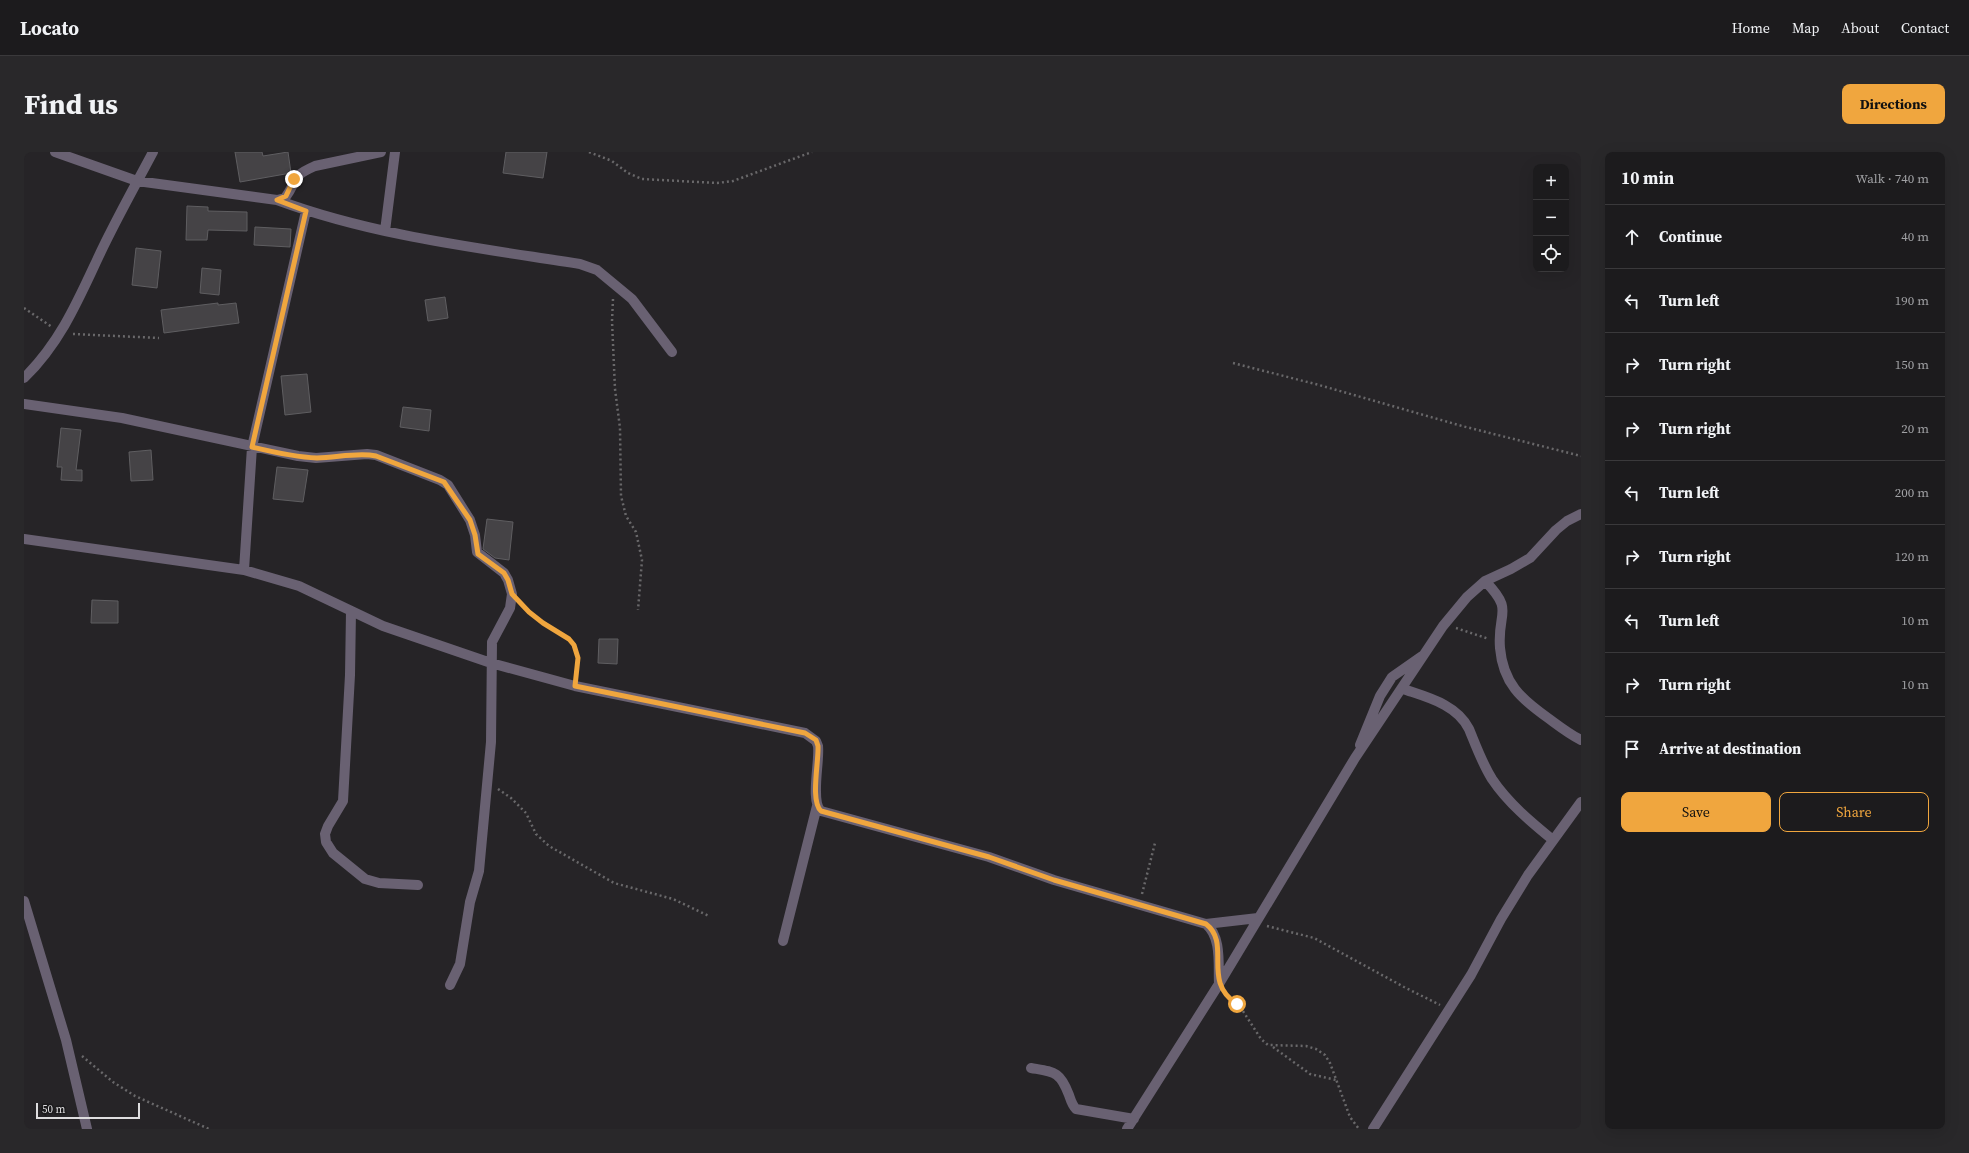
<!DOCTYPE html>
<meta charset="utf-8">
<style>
body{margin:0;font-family:"Source Serif 4",serif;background:#29282a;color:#f1f3f6}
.controls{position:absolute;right:12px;top:12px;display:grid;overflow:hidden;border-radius:8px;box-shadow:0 4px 16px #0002}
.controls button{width:36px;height:36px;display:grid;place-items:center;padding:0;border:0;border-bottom:1px solid #3a393b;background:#1c1b1d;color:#f1f3f6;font:20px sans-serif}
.scale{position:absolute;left:12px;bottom:10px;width:104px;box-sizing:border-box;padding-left:4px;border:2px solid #dedddf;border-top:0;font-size:11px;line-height:14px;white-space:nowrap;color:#dedddf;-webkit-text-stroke:3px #1c1b1d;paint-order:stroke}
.stop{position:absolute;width:12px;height:12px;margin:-9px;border:3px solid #f0a63e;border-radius:50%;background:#fff}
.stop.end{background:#f0a63e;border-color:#fff;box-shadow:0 1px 4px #0008}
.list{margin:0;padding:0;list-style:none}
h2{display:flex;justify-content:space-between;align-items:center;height:52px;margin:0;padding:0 16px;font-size:17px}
h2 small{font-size:13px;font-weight:400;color:#a0a1a4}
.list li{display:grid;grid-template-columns:26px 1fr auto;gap:12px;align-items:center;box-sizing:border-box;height:64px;padding:0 16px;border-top:1px solid #3a393b}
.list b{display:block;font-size:15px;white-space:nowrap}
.list em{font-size:13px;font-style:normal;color:#a0a1a4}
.actions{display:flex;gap:8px;padding:12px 16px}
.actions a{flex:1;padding:9px 0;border:1px solid #f0a63e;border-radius:8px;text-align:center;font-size:14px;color:#f0a63e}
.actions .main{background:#f0a63e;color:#111}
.icon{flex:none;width:22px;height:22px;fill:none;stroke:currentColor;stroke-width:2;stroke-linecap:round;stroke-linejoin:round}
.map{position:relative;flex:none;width:1557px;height:977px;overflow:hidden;border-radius:8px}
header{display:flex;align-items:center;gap:24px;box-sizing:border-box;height:56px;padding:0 20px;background:#1c1b1d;border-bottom:1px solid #3a393b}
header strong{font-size:19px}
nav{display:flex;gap:22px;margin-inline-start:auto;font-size:14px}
.intro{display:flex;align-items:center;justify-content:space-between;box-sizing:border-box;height:96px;padding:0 24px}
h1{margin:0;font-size:28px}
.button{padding:10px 18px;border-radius:8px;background:#f0a63e;color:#111;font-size:14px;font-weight:700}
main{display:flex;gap:24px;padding:0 24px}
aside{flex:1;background:#1c1b1d;border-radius:8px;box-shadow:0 4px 16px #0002}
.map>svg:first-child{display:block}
.building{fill:#454346;stroke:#5f5e61}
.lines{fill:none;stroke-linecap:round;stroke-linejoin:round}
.path{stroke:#69686a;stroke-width:2.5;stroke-dasharray:2 3;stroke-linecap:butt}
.street{stroke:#696172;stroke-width:10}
.route{stroke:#f0a63e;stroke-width:5}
</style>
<header>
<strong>Locato</strong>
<nav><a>Home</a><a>Map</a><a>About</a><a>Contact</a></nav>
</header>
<div class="intro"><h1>Find us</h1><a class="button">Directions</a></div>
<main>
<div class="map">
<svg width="1557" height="977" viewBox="0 0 1557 977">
<rect width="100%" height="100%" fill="#262427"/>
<path class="building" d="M211 0H238L239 4 264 0 267 21 216 30Z
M482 0H523L519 26 479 21Z
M163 54 184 55V59L223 60V79L184 78 183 88H162Z
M231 75 267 77 266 95 230 93Z
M112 96 137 99 133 136 108 133Z
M178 116 197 118 195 143 176 141Z
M421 145 424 166 404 169 401 148Z
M194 151V153L212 151 215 171 140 181 137 158Z
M283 222 287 260 261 263 257 224Z
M379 255 407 258 405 279 376 275Z
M37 276 57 278 52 318H58V329L37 328 38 315H33Z
M127 298 129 328 107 329 105 300Z
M253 315 284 318 279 350 249 347Z
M463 367 489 370 485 408 471 406 459 397Z
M68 448 94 449V471H67Z
M575 487H594L593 512 574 511Z"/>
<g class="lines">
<path class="path" d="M565 0 588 9 604 21 618 27 693 31 709 29 788 0
M589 147 588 169 591 237 596 276 597 344 602 364 612 380 618 408 614 458
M0 156 28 175
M49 182 135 186
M1209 211 1295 233 1438 274 1557 304
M497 452 513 466 545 487 550 493 554 505 552 524
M1432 476 1465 487
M474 637 487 646 502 661 512 682 525 694 590 731 649 747 685 764
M1118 742 1131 691
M1243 774 1290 786 1380 835 1416 853
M1201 842 1217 856 1237 887 1244 893 1282 894 1292 897 1301 903 1306 911 1326 965 1335 977
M1249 895 1286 922 1312 928
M58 904 89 930 111 944 185 977"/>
<path class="street" d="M31 0 113 29 253 48 261 46C275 27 266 25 291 14L357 0
M253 48C350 84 455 96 556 112L573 118 608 147 648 200
M361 79 371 0
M0 226C35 192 53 151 73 108 90 71 110 36 129 0
M0 252 98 266 274 304 292 306 343 302 352 303 416 328 424 333 446 368 451 383 453 400 480 421 484 428 488 442 486 456 468 490 467 590 455 719 446 750 436 812 426 833
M0 387 220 418 275 434 359 474 467 511 551 534 781 581 792 589 794 594C796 609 786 650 797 659L965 705 1030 728 1182 772C1198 785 1194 813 1195 832
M220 418 228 295 282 59
M1461 429C1491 460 1473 459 1476 496 1479 531 1497 547 1524 566 1535 574 1545 582 1557 588
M327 459 326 523 319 649 304 674 301 682 302 690 309 701 341 727 355 731 394 733
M1379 537C1402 545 1433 552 1445 577 1452 594 1458 611 1468 627 1484 651 1507 670 1529 688
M1336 593 1356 544 1368 525 1398 504
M0 749 42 888 63 977
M1182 772 1234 766
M759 789 793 654
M1007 916C1030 920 1036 919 1045 943 1047 949 1048 953 1052 957L1110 967
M1103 977 1195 832 1331 606 1419 474 1443 445 1461 429 1487 417 1506 406 1532 378 1543 369 1557 362
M1349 977 1447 823 1477 767 1504 723 1557 650"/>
</g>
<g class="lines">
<path class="route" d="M270 27 262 44 253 48 282 59 228 295C249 300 271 305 293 306 312 306 333 300 352 304L420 330 446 368 451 383 454 402 480 421 484 428 488 442 505 460 519 471 545 487 550 493 554 506 551 534 781 581 792 588 794 594C795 609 786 649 797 659L965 705 1030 728 1182 772C1208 792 1177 829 1213 852"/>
</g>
</svg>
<div class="controls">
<button>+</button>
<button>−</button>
<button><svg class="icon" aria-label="locate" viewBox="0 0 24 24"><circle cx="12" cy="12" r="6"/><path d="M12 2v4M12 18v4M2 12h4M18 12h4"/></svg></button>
</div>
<div class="scale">50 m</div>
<div class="stop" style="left:1213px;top:852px"></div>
<div class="stop end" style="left:270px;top:27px"></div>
</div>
<aside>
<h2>10 min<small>Walk · 740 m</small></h2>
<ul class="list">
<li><svg class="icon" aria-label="ahead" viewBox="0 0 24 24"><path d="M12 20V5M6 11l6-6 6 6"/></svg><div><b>Continue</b></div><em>40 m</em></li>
<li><svg class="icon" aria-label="left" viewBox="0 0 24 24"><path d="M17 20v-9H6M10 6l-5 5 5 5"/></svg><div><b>Turn left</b></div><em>190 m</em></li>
<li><svg class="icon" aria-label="right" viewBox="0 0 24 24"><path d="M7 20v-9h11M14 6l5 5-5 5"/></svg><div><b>Turn right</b></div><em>150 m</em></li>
<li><svg class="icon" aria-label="right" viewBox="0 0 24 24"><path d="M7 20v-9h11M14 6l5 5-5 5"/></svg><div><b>Turn right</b></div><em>20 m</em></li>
<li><svg class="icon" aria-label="left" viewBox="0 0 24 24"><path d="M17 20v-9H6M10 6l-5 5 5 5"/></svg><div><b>Turn left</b></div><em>200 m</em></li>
<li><svg class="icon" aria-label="right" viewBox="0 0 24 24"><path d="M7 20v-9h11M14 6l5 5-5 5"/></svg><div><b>Turn right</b></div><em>120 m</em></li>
<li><svg class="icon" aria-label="left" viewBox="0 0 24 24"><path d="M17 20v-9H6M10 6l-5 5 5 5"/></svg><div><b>Turn left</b></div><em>10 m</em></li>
<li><svg class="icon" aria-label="right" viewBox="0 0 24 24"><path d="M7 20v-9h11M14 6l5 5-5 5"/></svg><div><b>Turn right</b></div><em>10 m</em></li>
<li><svg class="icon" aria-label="arrive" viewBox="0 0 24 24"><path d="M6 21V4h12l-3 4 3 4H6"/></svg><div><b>Arrive at destination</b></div></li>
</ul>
<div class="actions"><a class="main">Save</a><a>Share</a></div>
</aside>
</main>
